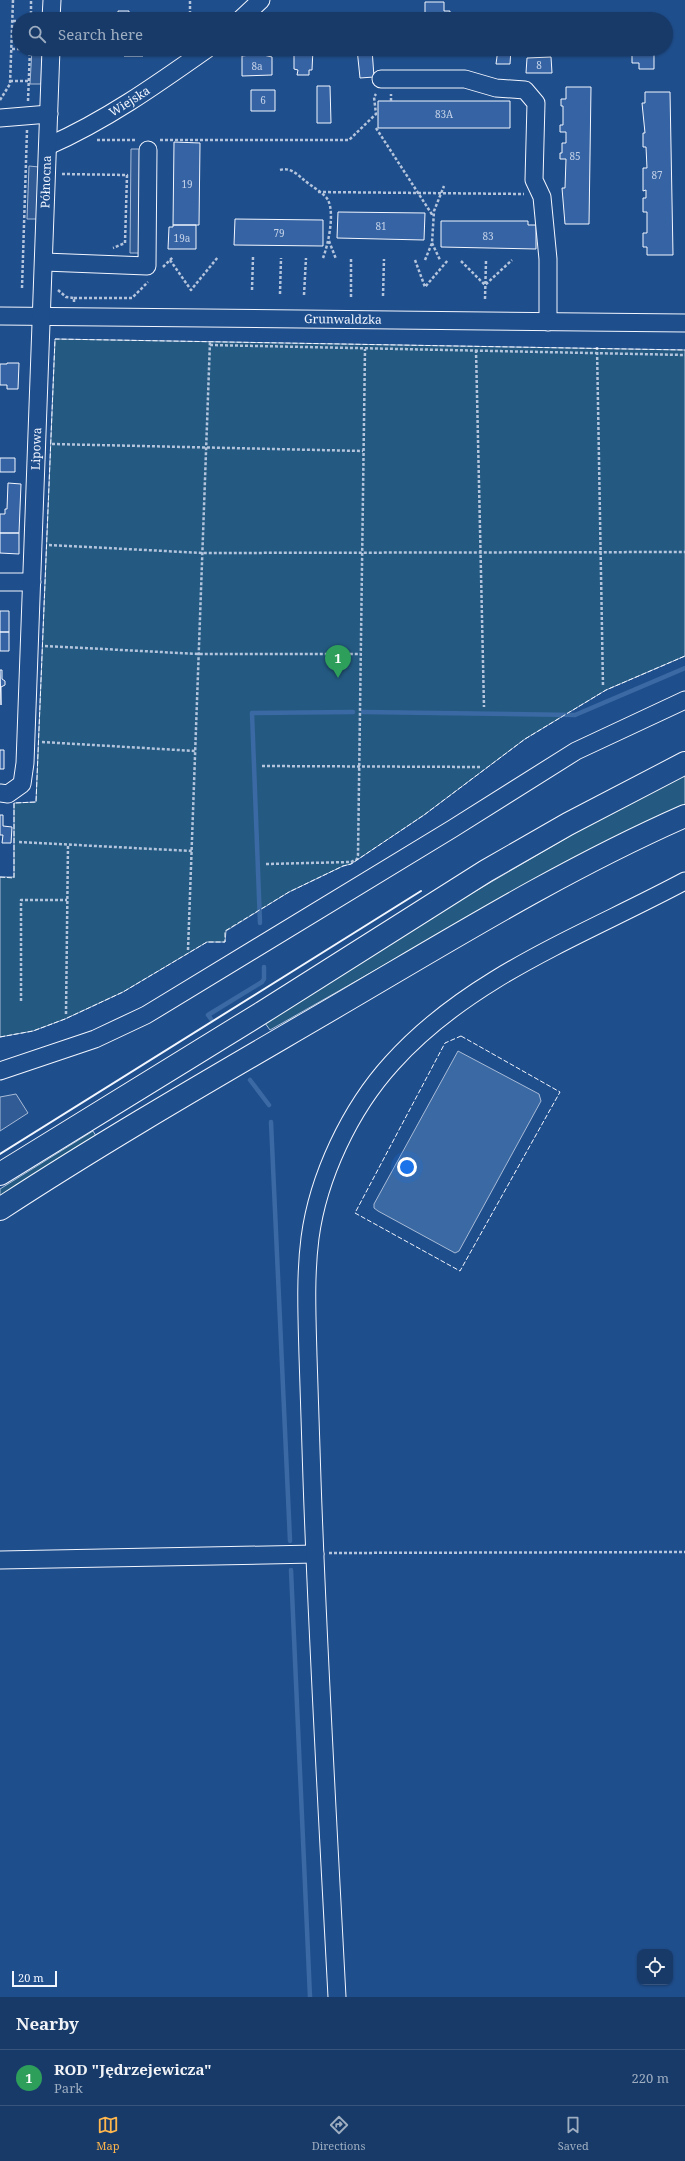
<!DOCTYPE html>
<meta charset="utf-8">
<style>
body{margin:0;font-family:"Noto Serif",serif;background:#244571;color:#f1f3f6}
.controls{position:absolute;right:12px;bottom:12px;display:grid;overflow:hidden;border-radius:8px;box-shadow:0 1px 3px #0004}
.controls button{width:36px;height:36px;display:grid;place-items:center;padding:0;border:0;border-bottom:1px solid #36547d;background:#173a69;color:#f1f3f6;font:20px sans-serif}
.scale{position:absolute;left:12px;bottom:10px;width:45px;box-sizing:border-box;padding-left:4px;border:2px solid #f2f6ff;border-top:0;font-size:11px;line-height:14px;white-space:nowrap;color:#f2f6ff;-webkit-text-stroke:3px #1f4e8c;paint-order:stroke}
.you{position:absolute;left:407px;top:1167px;width:14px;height:14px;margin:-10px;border:3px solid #fff;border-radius:50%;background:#1a73e8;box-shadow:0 0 0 6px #1a73e833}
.badge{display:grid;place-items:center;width:26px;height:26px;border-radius:50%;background:#ffb74d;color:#fff;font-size:13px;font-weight:700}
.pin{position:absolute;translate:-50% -33px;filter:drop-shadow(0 1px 2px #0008)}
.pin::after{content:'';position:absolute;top:21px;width:14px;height:12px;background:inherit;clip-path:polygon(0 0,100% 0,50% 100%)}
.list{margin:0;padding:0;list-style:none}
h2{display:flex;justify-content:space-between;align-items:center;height:52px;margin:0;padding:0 16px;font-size:17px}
h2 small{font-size:13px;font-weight:400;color:#9eadc0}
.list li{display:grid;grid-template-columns:26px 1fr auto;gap:12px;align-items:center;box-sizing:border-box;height:56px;padding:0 16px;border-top:1px solid #36547d}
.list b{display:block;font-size:15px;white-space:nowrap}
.list p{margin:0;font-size:13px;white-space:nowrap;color:#9eadc0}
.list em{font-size:13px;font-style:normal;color:#9eadc0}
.icon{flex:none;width:22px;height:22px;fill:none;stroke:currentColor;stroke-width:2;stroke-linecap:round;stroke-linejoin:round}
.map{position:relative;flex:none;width:685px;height:1997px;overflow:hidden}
.search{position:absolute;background:#173a69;box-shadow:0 1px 3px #0004;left:12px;right:12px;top:12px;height:44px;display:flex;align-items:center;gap:10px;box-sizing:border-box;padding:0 14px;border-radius:22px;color:#9eadc0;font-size:15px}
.sheet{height:108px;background:#173a69}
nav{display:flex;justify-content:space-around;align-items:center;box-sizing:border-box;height:56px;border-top:1px solid #36547d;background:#173a69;font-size:11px;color:#9eadc0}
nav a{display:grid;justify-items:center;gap:2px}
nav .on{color:#ffb74d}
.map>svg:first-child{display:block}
.green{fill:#245a82;stroke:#a8bbd7}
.parking{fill:#305b95;stroke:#a8bbd7}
.water{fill:#3b69a3;stroke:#a8bbd7}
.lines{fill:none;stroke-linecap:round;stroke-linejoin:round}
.stream{stroke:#3b69a3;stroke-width:4.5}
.building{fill:#3563a3;stroke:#f2f6ff}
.minor-casing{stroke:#f2f6ff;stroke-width:19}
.highway-casing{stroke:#f2f6ff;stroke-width:24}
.path{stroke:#b3c4dc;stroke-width:2.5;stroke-dasharray:3 2;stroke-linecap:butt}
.minor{stroke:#1f4e8c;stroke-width:17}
.highway{stroke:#1f4e8c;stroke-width:22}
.fence{stroke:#f2f6ff;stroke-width:1;stroke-dasharray:5 2;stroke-linecap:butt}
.wall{stroke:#f2f6ff;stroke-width:2}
.labels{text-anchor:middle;stroke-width:3;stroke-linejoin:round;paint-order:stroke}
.number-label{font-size:10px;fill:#c3d1e8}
.street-label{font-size:12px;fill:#f2f6ff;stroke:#1f4e8c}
</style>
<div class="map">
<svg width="685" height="1997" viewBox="0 0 685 1997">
<rect width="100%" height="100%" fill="#1f4e8c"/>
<path class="green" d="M55 339 685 350V656L606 690 525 739 424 815 351 864 343 866 289 892 226 931 225 942H207L123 992 65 1019 33 1031 0 1037V877H14V803L36 802Z
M685 775V805L520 888 270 1030 265 1023 433 916 592 823Z
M93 1131 96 1136 75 1148 0 1199V1189Z"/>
<path class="parking" d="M32 49H42L41 84H30Z
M131 149H152L151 253H130Z
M29 166 39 167 38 219H27Z
M16 1094 28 1113 0 1131V1097Z"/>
<path class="water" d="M458 1051 539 1094 541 1101 459 1251 455 1253 378 1211 374 1208V1204Z"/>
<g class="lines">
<path class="stream" d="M363 712 575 715 685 668
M260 923 252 713 353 712
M211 1019 208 1015 262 982 264 979V967
M250 1080 269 1105
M271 1122 290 1541
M291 1570 310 1997"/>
</g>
<path class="building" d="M425 2H444V11H450V19H425Z
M118 11H129V19H118Z
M124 49H144L143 56H124Z
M294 49H313L312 70H309V75H297L298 70 294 69Z
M357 49H372L374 77 360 78Z
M498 49H511L510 64H496Z
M632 49H654V69H639V63H632Z
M259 54 272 57V75L242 76V56Z
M551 57 552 73H526L527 58Z
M317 86H330L331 123H317Z
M566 87H591L589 224H565L562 188H565L566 159H560V153H562V143H566V132H560V125H563V106H561V99H566Z
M251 90H275V111H251Z
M645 92H670L673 255H647V247H643V233H647V212H643V198H646V190L643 191V168H647L646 147H643V133H645L642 103H645Z
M378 101H510V128H378Z
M174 142 200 143 199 225H173Z
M338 212 425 213 424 240 337 238Z
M235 219 323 220V246L234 245Z
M441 221H528V225H536V249L441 247Z
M173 225H196V249H168L169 227H173Z
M7 363H19L18 389H7V385H0V364H7Z
M0 458H15V472H0Z
M8 483 21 484 19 533H0V514H5V509H7Z
M0 533H19V554L0 553Z
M0 611H9V632H0Z
M0 632H9V651H0Z
M0 670H2V679L5 681V685L1 687V705Z
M0 750H4V769H0Z
M0 815H3V826L12 827 11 843H2L3 835H0Z"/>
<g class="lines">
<g class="minor-casing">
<g id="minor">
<path d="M51 19 52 0"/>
<path d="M241 19 261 0"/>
<path d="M381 79H465L496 88 525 90 536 103 534 180 542 197 548 259V322"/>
<path d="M0 118 49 114"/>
<path id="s1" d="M48 146C105 121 156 85 207 49"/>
<path d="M44 262 147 266 148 150"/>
<path id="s2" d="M0 316 685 323"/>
<path d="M0 582H32"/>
<path id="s3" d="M0 793 8 794 22 784 25 763 51 49"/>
<path d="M0 1071 95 1039 146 1015 452 829 576 751 685 700"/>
<path d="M0 1560 315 1554"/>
<path d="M337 1997C328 1825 318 1653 312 1480 311 1439 309 1397 308 1356 307 1317 305 1277 310 1238 318 1177 350 1109 392 1063 470 976 584 935 685 881"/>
</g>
</g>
<g class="highway-casing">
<path id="highway" d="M0 1174 263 1012 486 871 568 824 685 763
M0 1209C113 1135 231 1068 347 1000 458 935 567 868 685 816"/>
</g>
<path class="path" d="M31 19V0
M190 19V0
M13 21H19
M12 49H30
M10 81H29
M0 100 10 84 13 0
M28 101 30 49
M391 101V94
M376 128 433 216
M97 140H136
M160 140H349L376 114 374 97 376 94
M280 170C290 167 297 174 304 180 311 186 324 193 328 200 335 214 328 245 323 258
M62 174 127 175 125 243 113 248
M318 192 524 194
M329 241 336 259
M432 243 440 260
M170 260 191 290 218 257
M415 260 425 287 448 260
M425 260 432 243 434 211 444 186
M461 261 485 285 512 260
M163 267 173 257
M22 288 27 130
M58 290 66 297 74 298V302
M252 290 253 257
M280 294 281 258
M304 295 306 258
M383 296 384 259
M351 297V259
M74 298H132L148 282
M485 299 486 261
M210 345 685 355
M597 347 603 687
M476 350 484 707
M52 444 363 451
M49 545 203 553 685 552
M45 646 199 654H360
M42 742 195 751
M262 766 482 767
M19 842 192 851
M266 864 351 862 357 859 358 855 365 349
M188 950 210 341
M21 1001V900H67
M66 1014 68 845
M329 1553 685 1552"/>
<use href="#minor" class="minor"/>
<use href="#highway" class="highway"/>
<path class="fence" d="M0 877 14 878V803L36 802 55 339 685 350
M461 1036 560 1092 460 1271 355 1213 445 1043Z
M0 1037 33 1031 65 1019 123 992 207 942H225V931L289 892 343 866 351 864 424 815 525 739 606 690 685 656"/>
<path class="wall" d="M0 1154 421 891"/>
</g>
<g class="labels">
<g class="number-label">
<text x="539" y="69">8</text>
<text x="257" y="70">8a</text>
<text x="263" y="104">6</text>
<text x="444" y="118">83A</text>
<text x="575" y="160">85</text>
<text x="657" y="179">87</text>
<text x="187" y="188">19</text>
<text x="381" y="230">81</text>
<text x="279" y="237">79</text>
<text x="488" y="240">83</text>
<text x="182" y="242">19a</text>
</g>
<g class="street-label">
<text dy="4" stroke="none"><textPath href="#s1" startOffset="93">Wiejska</textPath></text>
<text dy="4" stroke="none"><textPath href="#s3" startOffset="628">Północna</textPath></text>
<text dy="4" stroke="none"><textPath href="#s2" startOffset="343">Grunwaldzka</textPath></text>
<text dy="4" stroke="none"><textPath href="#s3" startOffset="361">Lipowa</textPath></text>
</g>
</g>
</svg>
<div class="controls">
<button><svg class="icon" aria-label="locate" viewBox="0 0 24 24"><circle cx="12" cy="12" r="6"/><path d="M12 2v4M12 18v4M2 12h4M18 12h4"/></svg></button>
</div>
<div class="scale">20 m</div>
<div class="you"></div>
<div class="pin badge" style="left:338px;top:678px;background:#2e9e5b">1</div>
<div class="search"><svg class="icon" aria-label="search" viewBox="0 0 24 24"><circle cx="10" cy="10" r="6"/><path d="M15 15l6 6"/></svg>Search here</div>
</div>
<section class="sheet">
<h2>Nearby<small></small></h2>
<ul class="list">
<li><span class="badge" style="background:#2e9e5b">1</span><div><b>ROD &quot;Jędrzejewicza&quot;</b><p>Park</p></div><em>220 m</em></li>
</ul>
</section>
<nav>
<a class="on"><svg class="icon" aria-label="map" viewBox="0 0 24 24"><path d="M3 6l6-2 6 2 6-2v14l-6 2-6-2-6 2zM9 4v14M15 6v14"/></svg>Map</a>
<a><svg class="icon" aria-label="directions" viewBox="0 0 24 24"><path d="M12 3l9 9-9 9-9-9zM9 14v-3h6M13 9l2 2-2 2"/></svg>Directions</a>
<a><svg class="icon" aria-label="saved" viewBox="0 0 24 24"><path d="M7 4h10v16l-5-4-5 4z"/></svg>Saved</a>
</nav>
